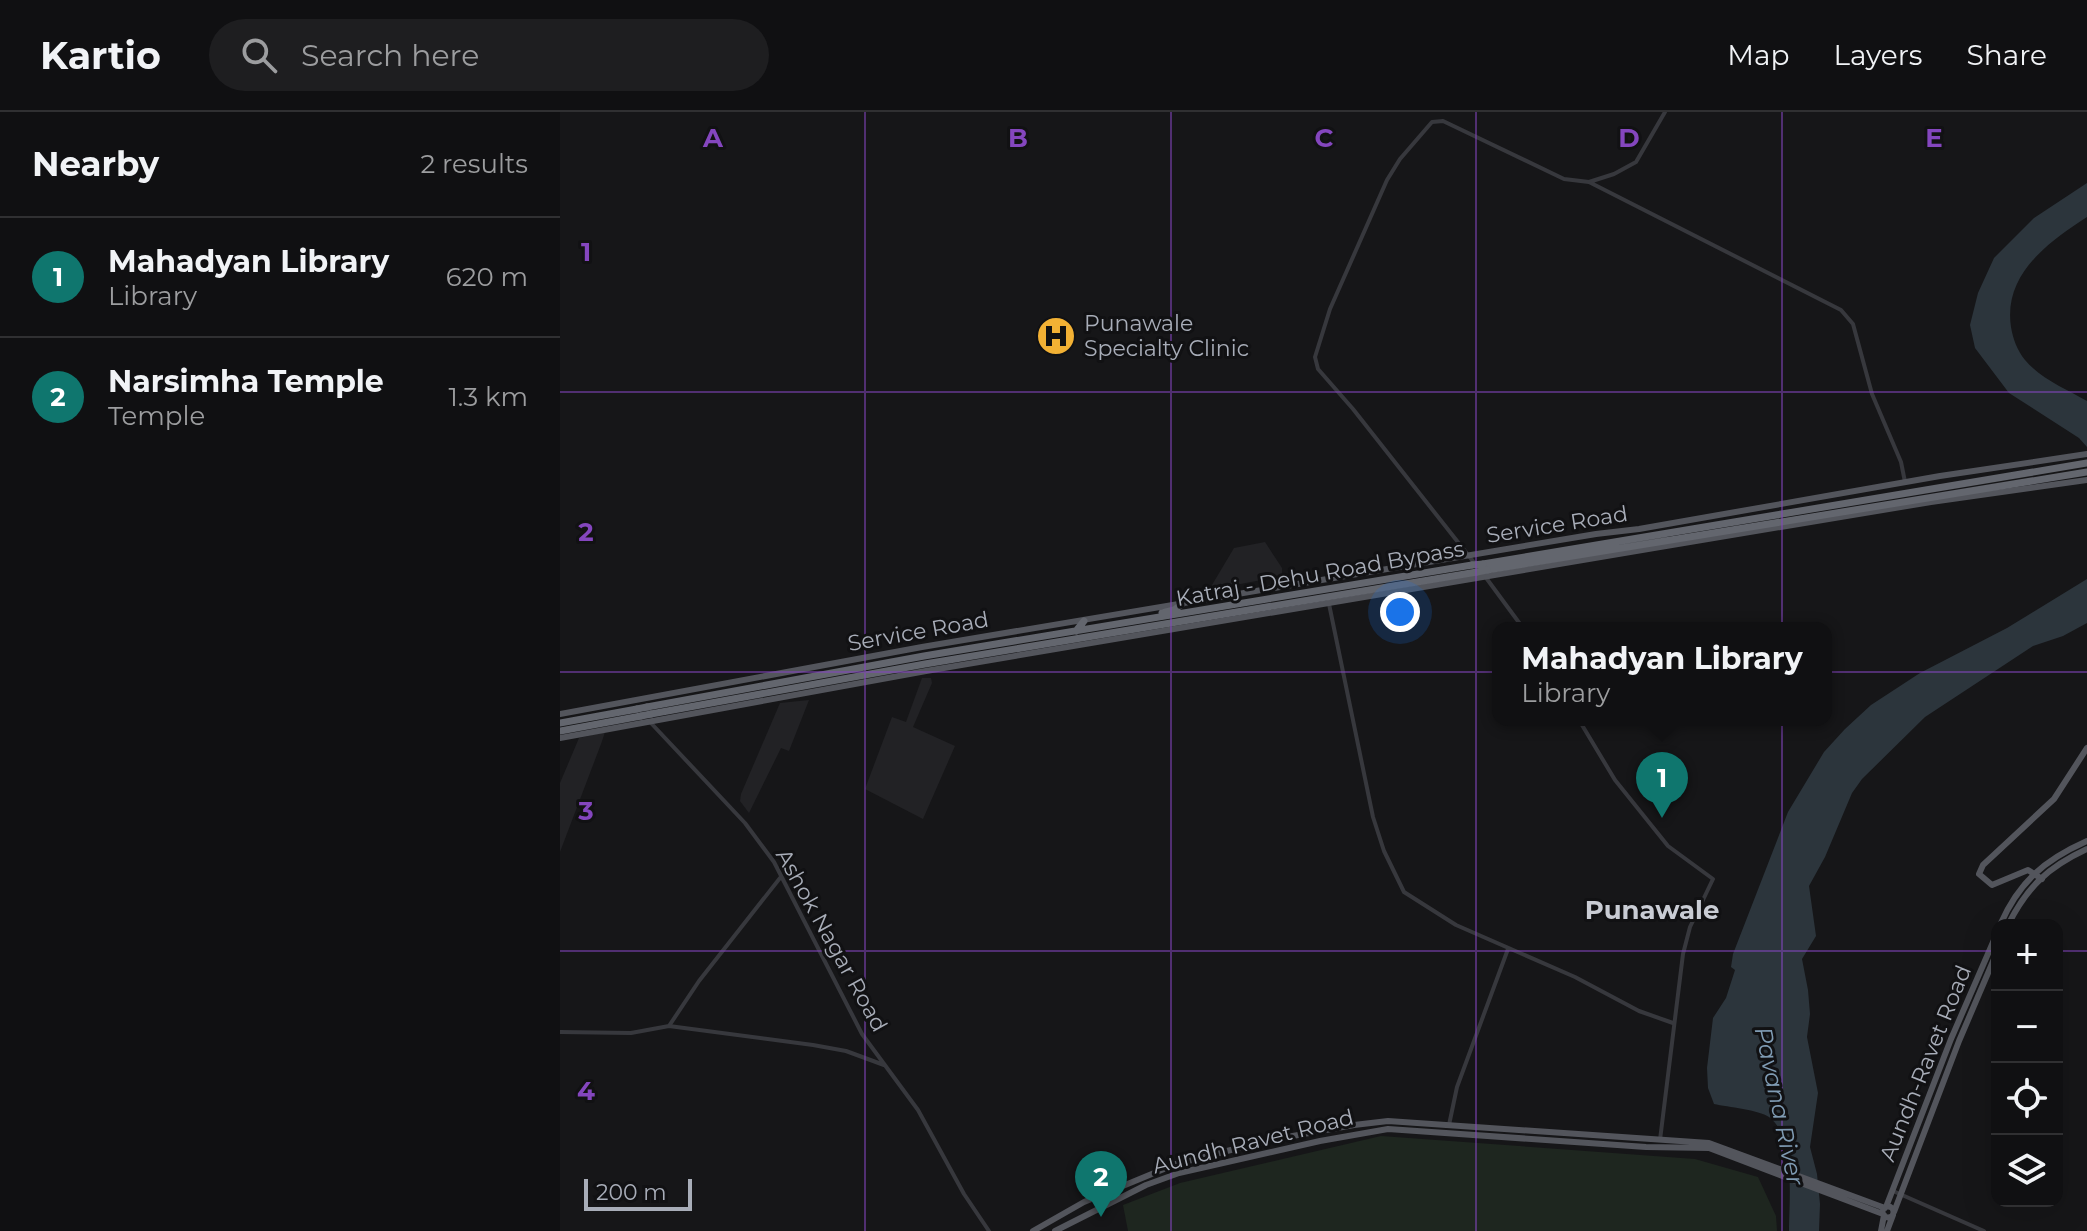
<!DOCTYPE html>
<meta charset="utf-8">
<style>
body{margin:0;font-family:Montserrat,sans-serif;background:#1e1e20;color:#f1f3f6}
.controls{position:absolute;right:24px;bottom:24px;display:grid;overflow:hidden;border-radius:16px;box-shadow:0 8px 32px #0002}
.controls button{width:72px;height:72px;display:grid;place-items:center;padding:0;border:0;border-bottom:2px solid #303032;background:#101012;color:#f1f3f6;font:40px sans-serif}
.scale{position:absolute;left:24px;bottom:20px;width:108px;box-sizing:border-box;padding-left:8px;border:4px solid #a8adb8;border-top:0;font-size:22px;line-height:28px;white-space:nowrap;color:#a8adb8;-webkit-text-stroke:6px #111113;paint-order:stroke}
.you{position:absolute;left:840px;top:500px;width:28px;height:28px;margin:-20px;border:6px solid #fff;border-radius:50%;background:#1a73e8;box-shadow:0 0 0 12px #1a73e833}
.badge{display:grid;place-items:center;width:52px;height:52px;border-radius:50%;background:#0f766e;color:#fff;font-size:26px;font-weight:700}
.pin{position:absolute;translate:-50% -66px;filter:drop-shadow(0 2px 4px #0008)}
.pin::after{content:'';position:absolute;top:42px;width:28px;height:24px;background:inherit;clip-path:polygon(0 0,100% 0,50% 100%)}
.popup{position:absolute;left:932px;top:510px;width:340px;height:104px;box-sizing:border-box;display:grid;place-content:center;border-radius:16px;background:#101012;filter:drop-shadow(0 2px 6px #0005);font-size:26px;white-space:nowrap;color:#9c9d9f}
.popup b{font-size:30px;color:#f1f3f6}
.popup::after{content:'';position:absolute;left:50%;top:100%;margin-left:-16px;border:16px solid transparent;border-top-color:#101012}
.list{margin:0;padding:0;list-style:none}
h2{display:flex;justify-content:space-between;align-items:center;height:104px;margin:0;padding:0 32px;font-size:34px}
h2 small{font-size:26px;font-weight:400;color:#9c9d9f}
.list li{display:grid;grid-template-columns:52px 1fr auto;gap:24px;align-items:center;box-sizing:border-box;height:120px;padding:0 32px;border-top:2px solid #303032}
.list b{display:block;font-size:30px;white-space:nowrap}
.list p{margin:0;font-size:26px;white-space:nowrap;color:#9c9d9f}
.list em{font-size:26px;font-style:normal;color:#9c9d9f}
.icon{flex:none;width:44px;height:44px;fill:none;stroke:currentColor;stroke-width:2;stroke-linecap:round;stroke-linejoin:round}
.map{position:relative;flex:none;width:1527px;height:1119px;overflow:hidden}
header{display:flex;align-items:center;gap:48px;box-sizing:border-box;height:112px;padding:0 40px;background:#101012;border-bottom:2px solid #303032}
header strong{font-size:38px}
nav{display:flex;gap:44px;margin-inline-start:auto;font-size:28px}
.search{width:560px;height:72px;background:#1e1e20;display:flex;align-items:center;gap:20px;box-sizing:border-box;padding:0 28px;border-radius:44px;color:#9c9d9f;font-size:30px}
main{display:flex}
aside{flex:1;background:#101012}
.map>svg:first-child{display:block}
.built{fill:#222225}
.green{fill:#1e261f}
.water{fill:#2c353c}
.lines{fill:none;stroke-linecap:round;stroke-linejoin:round}
.minor{stroke:#37383d;stroke-width:4}
.major{stroke:#53555c;stroke-width:6}
.highway{stroke:#63666e;stroke-width:7}
.highway-bridge{stroke:#63666e;stroke-width:7}
.grid{fill:none;stroke:#8446be;stroke-width:2;stroke-opacity:0.55}
.labels{text-anchor:middle;stroke-width:6;stroke-linejoin:round;paint-order:stroke}
.poi-label{font-size:22px;fill:#a8adb8;stroke:#111113;text-anchor:start}
.street-label{font-size:22px;fill:#a8adb8;stroke:#111113}
.water-label{font-size:24px;font-style:italic;fill:#7f9bb3;stroke:#111113}
.quarter-label{font-size:26px;font-weight:bold;fill:#c9ccd4;stroke:#111113}
.grid-label{font-size:26px;text-anchor:middle;font-weight:bold;fill:#8446be;stroke:#111113;stroke-width:6;stroke-linejoin:round;paint-order:stroke}
</style>
<header>
<strong>Kartio</strong>
<div class="search"><svg class="icon" aria-label="search" viewBox="0 0 24 24"><circle cx="10" cy="10" r="6"/><path d="M15 15l6 6"/></svg>Search here</div>
<nav><a>Map</a><a>Layers</a><a>Share</a></nav>
</header>
<main>
<aside>
<h2>Nearby<small>2 results</small></h2>
<ul class="list">
<li><span class="badge">1</span><div><b>Mahadyan Library</b><p>Library</p></div><em>620 m</em></li>
<li><span class="badge">2</span><div><b>Narsimha Temple</b><p>Temple</p></div><em>1.3 km</em></li>
</ul>
</aside>
<div class="map">
<svg width="1527" height="1119" viewBox="0 0 1527 1119">
<rect width="100%" height="100%" fill="#161618"/>
<path class="built" d="M705 430 722 456V464L649 478 674 436Z
M362 566H371L372 571 353 615 395 634 363 707 305 677 332 605 346 610Z
M249 588 229 639 221 636 189 701 180 689 181 682 220 591Z
M45 620 41 632 0 740V671L19 626Z"/>
<path class="green" d="M821 1024 1135 1047 1198 1065 1216 1104 1217 1119H568L563 1093 620 1071Z"/>
<path class="water" d="M1527 71V105C1488 130 1443 163 1451 215 1453 227 1457 238 1465 248 1481 267 1506 277 1527 289V335L1519 326 1449 281 1415 236 1410 213 1418 181 1434 146 1474 106Z
M1527 467V511L1503 524 1473 534 1365 605 1302 667 1292 681 1265 745 1249 774 1256 824 1242 847 1248 878 1250 902 1247 925 1258 981 1250 1035 1257 1062 1260 1092 1259 1119H1229C1229 1089 1236 1025 1209 1005 1199 998 1168 995 1154 992L1148 976 1147 956 1153 906 1166 886 1175 858 1171 855 1173 842 1228 700 1264 640 1285 617 1311 593 1360 561 1447 516Z"/>
<g class="lines">
<path class="minor" d="M1029 70 1281 198 1293 212 1312 282 1341 350 1345 370
M916 453 793 297 758 257 755 245 770 197 827 68 840 47 872 10 883 9 1004 67 1029 70 1054 62 1076 50 1105 0
M924 463 963 516
M769 492 813 705 824 739 844 780 896 813 1015 865 1079 899 1113 911
M1019 608 1055 668 1108 734 1153 767 1130 815 1123 842 1100 1028
M90 610 185 711 214 750 302 922 358 998 404 1082 429 1119
M109 914 139 869 220 766
M0 920 71 921 109 914 253 933 286 939 324 953
M889 1013 897 975 948 837
M1333 1079 1424 1119"/>
<path class="major" d="M0 602 362 535 1036 422 1079 417 1380 364 1527 342
M0 626 366 559 1100 435 1371 390 1527 368
M1482 767 1468 758 1432 773 1419 762 1423 753 1494 687 1527 636
M1440 813C1459 770 1484 748 1527 729
M1448 813C1467 775 1488 755 1527 737
M1322.5 1100a5.5 5.5 0 1 1 11 0a5.5 5.5 0 1 1-11 0Z
M1326 1095 1391 927 1437 821
M1334 1100 1399 929 1437 840
M473 1119 524 1090 616 1052 710 1028 794 1013 828 1009 1149 1031 1325 1096
M495 1119 586 1073 619 1061 760 1029 828 1017 1086 1035 1149 1036 1323 1102
M1321 1119 1324 1103
M1327 1119 1333 1103"/>
<path class="highway" d="M923 452 1527 351
M927 458 1527 360
M602 501 614 498 621 493
M516 519 524 509
M87 595 364 544 912 453
M91 602 365 552 917 460
M0 611 77 597
M0 619 81 604"/>
<path class="highway-bridge" d="M912 453 923 452
M917 460 927 458
M77 597 87 595
M81 604 91 602"/>
</g>
<path class="grid" d="M305 0V1119M611 0V1119M916 0V1119M1222 0V1119M0 280H1527M0 560H1527M0 839H1437M1497 839H1527"/>
<defs>
<g id="hospital-disc" transform="scale(2)"><circle r="9.5" fill="#f2b134" stroke="#111113"/><path d="M-5-5h3v3.5h4V-5h3V5h-3V1.5h-4V5h-3Z" fill="#111"/></g>
</defs>
<g fill-rule="evenodd">
<use href="#hospital-disc" x="496" y="224"/>
</g>
<g class="labels">
<g class="poi-label">
<text x="524" y="219">Punawale<tspan x="524" dy="25">Specialty Clinic</tspan></text>
</g>
<g class="street-label">
<text transform="translate(997 412) rotate(-9)" y="8">Service Road</text>
<text transform="translate(760 461) rotate(-10)" y="8">Katraj - Dehu Road Bypass</text>
<text transform="translate(358 519) rotate(-10)" y="8">Service Road</text>
<text transform="translate(272 828) rotate(61)" y="8">Ashok Nagar Road</text>
<text transform="translate(1365 951) rotate(-68)" y="8">Aundh-Ravet Road</text>
<text transform="translate(693 1029) rotate(-14)" y="8">Aundh Ravet Road</text>
</g>
<g class="water-label">
<text transform="translate(1219 994) rotate(78)" y="8">Pavana River</text>
</g>
<g class="quarter-label">
<text x="1092" y="807">Punawale</text>
</g>
</g>
<g class="grid-label">
<text x="153" y="35">A</text>
<text x="458" y="35">B</text>
<text x="764" y="35">C</text>
<text x="1069" y="35">D</text>
<text x="1374" y="35">E</text>
<text x="26" y="149">1</text>
<text x="26" y="429">2</text>
<text x="26" y="708">3</text>
<text x="26" y="988">4</text>
</g>
</svg>
<div class="controls">
<button>+</button>
<button>−</button>
<button><svg class="icon" aria-label="locate" viewBox="0 0 24 24"><circle cx="12" cy="12" r="6"/><path d="M12 2v4M12 18v4M2 12h4M18 12h4"/></svg></button>
<button><svg class="icon" aria-label="layers" viewBox="0 0 24 24"><path d="M12 4l9 5-9 5-9-5zM3 14l9 5 9-5"/></svg></button>
</div>
<div class="scale">200 m</div>
<div class="you"></div>
<div class="pin badge" style="left:1102px;top:706px">1</div>
<div class="popup"><b>Mahadyan Library</b>Library</div>
<div class="pin badge" style="left:541px;top:1105px">2</div>
</div>
</main>
